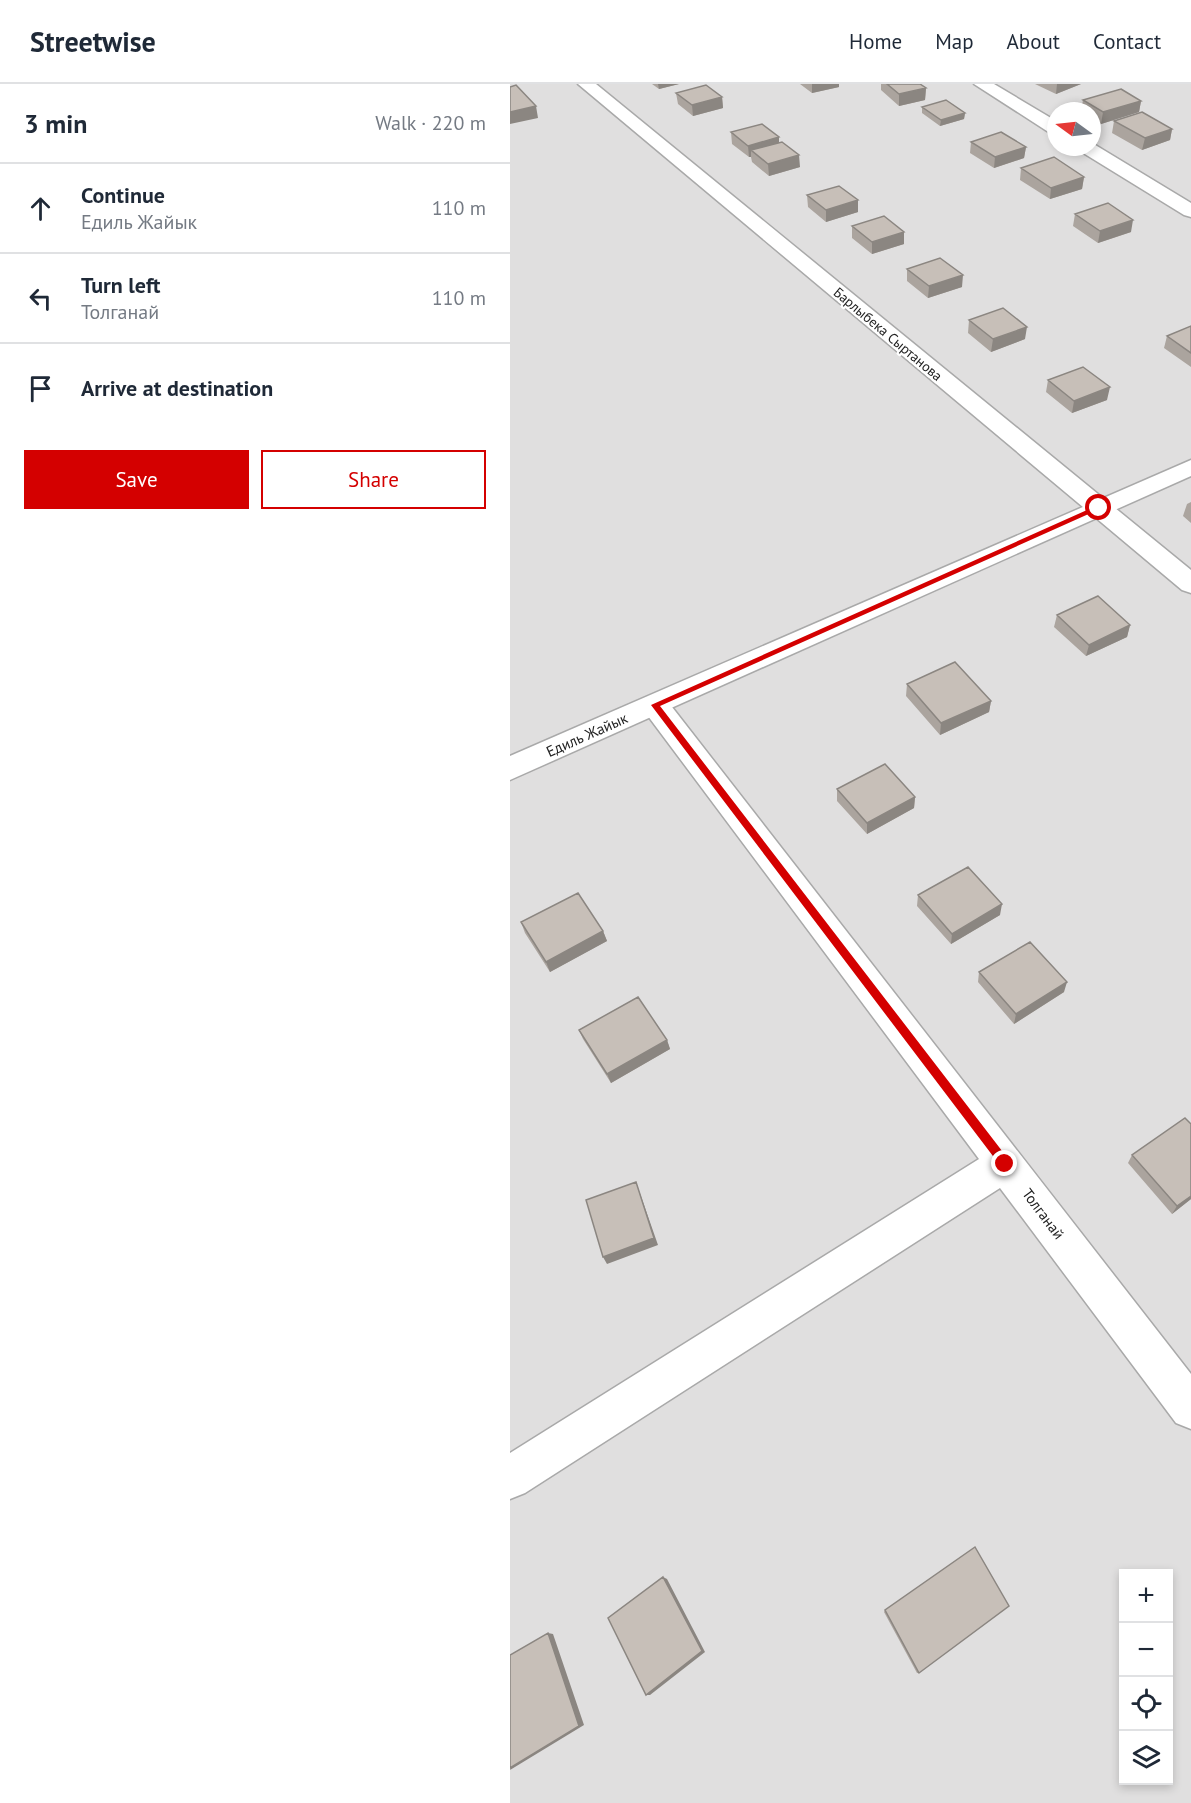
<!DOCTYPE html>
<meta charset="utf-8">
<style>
body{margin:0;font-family:"PT Sans",sans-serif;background:#f6f6f7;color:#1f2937}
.controls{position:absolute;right:18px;bottom:18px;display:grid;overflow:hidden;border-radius:0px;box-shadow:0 3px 9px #0003}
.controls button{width:54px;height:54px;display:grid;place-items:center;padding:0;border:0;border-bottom:2px solid #e0e1e3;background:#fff;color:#1f2937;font:30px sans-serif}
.compass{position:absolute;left:537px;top:18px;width:54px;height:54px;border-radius:50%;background:#fff;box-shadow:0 3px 9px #0003;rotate:285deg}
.stop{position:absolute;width:18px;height:18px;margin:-14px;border:4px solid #d40000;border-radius:50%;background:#fff}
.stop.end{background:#d40000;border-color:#fff;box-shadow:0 2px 6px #0008}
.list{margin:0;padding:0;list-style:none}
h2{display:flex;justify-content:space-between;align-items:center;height:78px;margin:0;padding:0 24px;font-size:26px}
h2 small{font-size:20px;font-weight:400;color:#747a83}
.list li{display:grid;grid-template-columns:39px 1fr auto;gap:18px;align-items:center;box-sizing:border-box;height:90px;padding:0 24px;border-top:2px solid #e0e1e3}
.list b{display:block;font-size:22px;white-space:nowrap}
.list p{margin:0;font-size:20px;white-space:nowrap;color:#747a83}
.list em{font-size:20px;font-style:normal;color:#747a83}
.actions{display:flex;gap:12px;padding:18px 24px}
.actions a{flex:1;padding:14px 0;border:2px solid #d40000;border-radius:0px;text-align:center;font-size:21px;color:#d40000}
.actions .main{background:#d40000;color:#fff}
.icon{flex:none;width:33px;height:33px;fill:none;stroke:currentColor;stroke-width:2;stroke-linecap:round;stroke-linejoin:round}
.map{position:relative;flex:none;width:681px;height:1719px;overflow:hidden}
header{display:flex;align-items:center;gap:36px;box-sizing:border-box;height:84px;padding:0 30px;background:#fff;border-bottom:2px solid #e0e1e3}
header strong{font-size:28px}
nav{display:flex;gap:33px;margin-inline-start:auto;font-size:21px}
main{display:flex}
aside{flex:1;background:#fff}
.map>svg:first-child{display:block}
.residential{fill:#e0dfdf;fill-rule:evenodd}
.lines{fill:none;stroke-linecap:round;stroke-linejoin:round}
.minor-casing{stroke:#a9a9a9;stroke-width:3}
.tertiary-casing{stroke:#a9a9a9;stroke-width:3}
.minor{fill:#fff;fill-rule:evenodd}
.tertiary{fill:#fff;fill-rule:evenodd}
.wall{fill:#aba49e}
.shaded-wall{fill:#8b8681}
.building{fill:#c7bfb8;stroke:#8b8681;stroke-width:1.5}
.route{fill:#d40000}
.labels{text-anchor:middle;stroke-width:4.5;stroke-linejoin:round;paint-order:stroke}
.far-street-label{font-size:14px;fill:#222;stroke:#fff}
.street-label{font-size:15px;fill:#222;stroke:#fff}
</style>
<header>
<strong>Streetwise</strong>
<nav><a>Home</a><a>Map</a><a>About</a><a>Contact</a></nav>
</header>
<main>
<aside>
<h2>3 min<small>Walk · 220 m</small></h2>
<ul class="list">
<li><svg class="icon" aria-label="ahead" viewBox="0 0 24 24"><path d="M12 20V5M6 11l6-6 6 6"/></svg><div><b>Continue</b><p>Едиль Жайык</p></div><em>110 m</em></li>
<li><svg class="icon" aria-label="left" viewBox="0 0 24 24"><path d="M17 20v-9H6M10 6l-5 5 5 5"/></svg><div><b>Turn left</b><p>Толганай</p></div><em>110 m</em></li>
<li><svg class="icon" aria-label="arrive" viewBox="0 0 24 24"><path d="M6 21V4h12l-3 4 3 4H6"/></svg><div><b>Arrive at destination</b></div></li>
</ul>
<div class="actions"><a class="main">Save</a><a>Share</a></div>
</aside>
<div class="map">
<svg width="681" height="1719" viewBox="0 0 681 1719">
<rect width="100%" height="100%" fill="#f2efe9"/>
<path class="residential" d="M0 0H681V1719H0ZM546 27H582V63H546ZM614 1490H658V1696H614Z"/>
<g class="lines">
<g class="minor-casing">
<path id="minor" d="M68 0H86L681 486V509L672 506Z
M464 0H484L546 37V50L540 49Z
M582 59 681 119V133L674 131 570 67 567 63H582Z
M145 611 155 614 681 1290V1345L666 1339 490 1104 15 1409 0 1415V1369L469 1075 135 628 131 621 135 614Z"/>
</g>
<g class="tertiary-casing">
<path id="tertiary" d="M681 376V392L0 696V672Z"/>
</g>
<use href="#minor" class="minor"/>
<use href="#tertiary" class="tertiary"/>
</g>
<path class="wall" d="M142 0H169L149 5Z
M290 0H329V3L302 9Z
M371 0H410L416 4 415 16 389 22 371 6Z
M525 0H571L546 10Z
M166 9 212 13 213 24 183 32 168 20Z
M573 16 631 17 629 28 591 40 582 34V27H571Z
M412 23 455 29 454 35 430 42 412 29Z
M604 37 662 45 660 56 632 66 602 49Z
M221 48 269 53V58L290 83 259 92 242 78 241 73H239L222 60Z
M461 58 516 63 514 74 484 84 460 69Z
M511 84 574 93 572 105 540 115 510 96Z
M297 111 348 116V128L316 138 298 123Z
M565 130 621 148 588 159 563 142Z
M342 142 394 148V160L362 170 342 154Z
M397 185 452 203 418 214 397 197Z
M459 236 515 255 481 268 458 249Z
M681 242V283L654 264 657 252Z
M538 296 597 316 562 329 536 308Z
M681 418V439L673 432 677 420Z
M547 531 620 541 617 553 576 572 544 543Z
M397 600 481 617 479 628 430 651 396 612Z
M327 705 405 713 404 724 357 750 327 717Z
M408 811 490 831 441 860 407 822Z
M11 838 93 847 97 857 40 888 15 849Z
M469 888 554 908 504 940 468 898Z
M69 946 157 956 160 965 101 999 73 955Z
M622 1071 681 1115 662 1130 618 1079Z
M375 1526 409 1589H407L374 1528Z"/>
<path class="shaded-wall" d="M148 0H169L149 5Z
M302 0H329V3L302 9Z
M547 0H571L546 10Z
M416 4 415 16 389 22V10Z
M212 13 213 24 183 32 182 21Z
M631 17 629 28 591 40 593 28Z
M26 22 28 34 0 40V28Z
M455 29 454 35 430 42 431 36Z
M662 45 660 56 632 66 635 54Z
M269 53V65L241 66V73H239L238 62Z
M516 63 514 74 484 84 485 73Z
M289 71 290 83 259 92 258 80Z
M574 93 572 105 540 115 541 104Z
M348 116V128L316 138V126Z
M623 136 621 148 588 159 590 147Z
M394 148V160L362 170V158Z
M453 191 452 203 418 214 419 202Z
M517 243 515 255 481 268 483 255Z
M600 303 597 316 562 329 564 317Z
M620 541 617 553 576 572 579 561Z
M481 617 479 628 430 651 431 639Z
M405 713 404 724 357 750V739Z
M492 820 490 831 441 860 442 850Z
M93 847 97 857 40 888 36 878Z
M557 898 554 908 504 940 506 930Z
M157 956 160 965 101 999 97 990Z
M126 1098 148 1161 97 1180 93 1173Z
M681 1112V1115L662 1130 667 1122Z
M153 1493 157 1495 195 1568 140 1611H136Z
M38 1549 43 1550 74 1641 0 1686Z"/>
<path class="building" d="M377 0H410L416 4 389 10Z
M6 1 26 22 0 28V3Z
M196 1 212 13 182 21 166 9Z
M611 5 631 17 593 28 573 16Z
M436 16 455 29 431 36 412 23Z
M632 28 662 45 635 54 604 37Z
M252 40 269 53 238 62 221 48Z
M491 48 516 63 485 73 461 58Z
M272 58 289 71 258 80 241 66Z
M544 73 574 93 541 104 511 84Z
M329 102 348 116 316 126 297 111Z
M598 119 623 136 590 147 565 130Z
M374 132 394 148 362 158 342 142Z
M430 174 453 191 419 202 397 185Z
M493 224 517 243 483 255 459 236Z
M681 242V269L657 252Z
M573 283 600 303 564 317 538 296Z
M588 512 620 541 579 561 547 531Z
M445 578 481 617 431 639 397 600Z
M375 680 405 713 357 739 327 705Z
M458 783 492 820 442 850 408 811Z
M68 809 93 847 36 878 11 838Z
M520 858 557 898 506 930 469 888Z
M128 913 157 956 97 990 69 946Z
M675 1034 681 1040V1112L667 1122 622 1071Z
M126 1098 144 1154 93 1173 76 1116Z
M465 1463 499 1522 409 1589 375 1526Z
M153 1493 192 1567 136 1611 98 1534Z
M38 1549 69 1642 0 1684V1571Z"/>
<path class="route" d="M586 422 592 424 150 622 499 1076V1084L495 1085 492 1084 141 621Z"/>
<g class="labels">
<g class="far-street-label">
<text transform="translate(378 250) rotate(40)" y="5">Барлыбека Сыртанова</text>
</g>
<g class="street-label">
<text transform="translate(77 651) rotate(-24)" y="5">Едиль Жайык</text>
<text transform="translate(533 1130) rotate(53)" y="5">Толганай</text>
</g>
</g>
</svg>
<div class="controls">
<button>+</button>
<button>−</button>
<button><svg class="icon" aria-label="locate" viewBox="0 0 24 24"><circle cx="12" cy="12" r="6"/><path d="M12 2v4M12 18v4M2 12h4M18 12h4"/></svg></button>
<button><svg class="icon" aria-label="layers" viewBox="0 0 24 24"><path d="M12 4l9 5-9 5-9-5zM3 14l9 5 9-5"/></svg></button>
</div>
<svg class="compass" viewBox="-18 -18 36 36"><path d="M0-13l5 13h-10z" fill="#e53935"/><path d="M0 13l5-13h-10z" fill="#747a83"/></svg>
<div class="stop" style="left:589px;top:424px"></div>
<div class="stop end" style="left:495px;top:1080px"></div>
</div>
</main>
